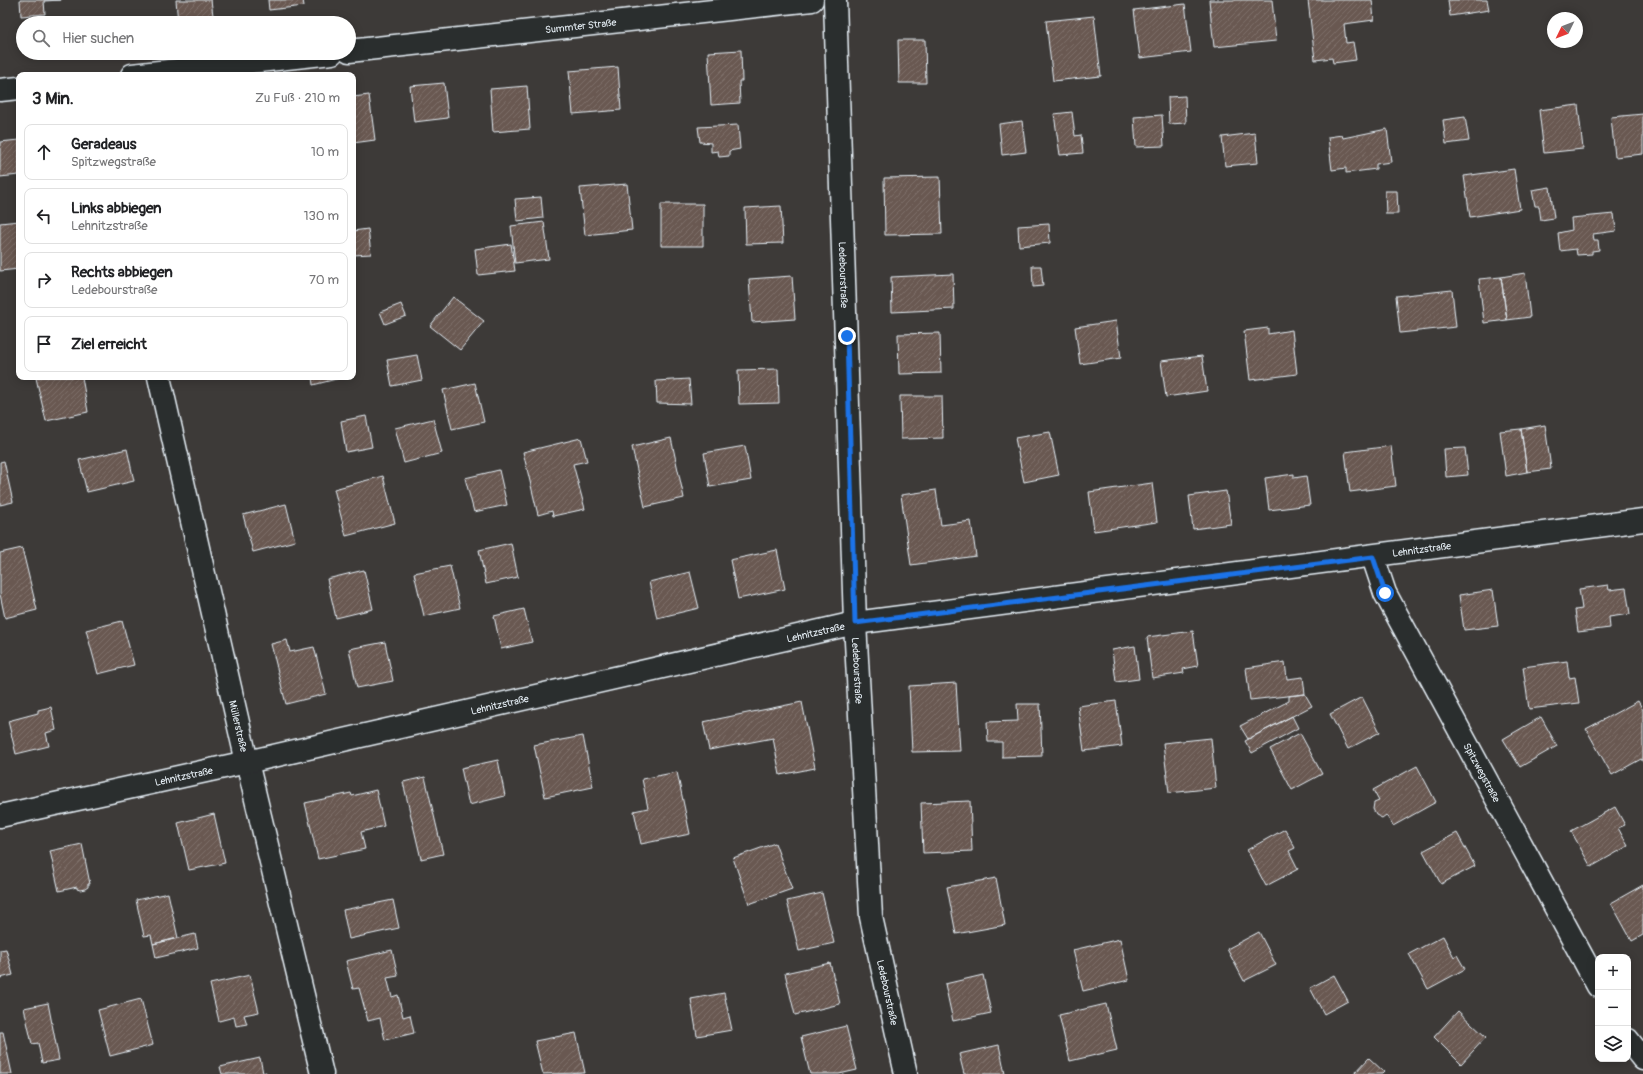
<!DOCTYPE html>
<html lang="de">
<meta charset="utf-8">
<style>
body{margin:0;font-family:Pangolin,sans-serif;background:#f2f2f2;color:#202124}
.controls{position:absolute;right:12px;bottom:12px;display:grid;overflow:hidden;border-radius:8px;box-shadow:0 2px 10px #0003}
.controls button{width:36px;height:36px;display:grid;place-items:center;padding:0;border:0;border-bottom:1px solid #e0e0e0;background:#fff;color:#202124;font:20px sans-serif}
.compass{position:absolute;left:1547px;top:12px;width:36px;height:36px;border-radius:50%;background:#fff;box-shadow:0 2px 10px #0003;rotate:227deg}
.stop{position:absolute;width:12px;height:12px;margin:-9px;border:3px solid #1a73e8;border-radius:50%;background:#fff}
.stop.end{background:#1a73e8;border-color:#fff;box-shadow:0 1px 4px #0008}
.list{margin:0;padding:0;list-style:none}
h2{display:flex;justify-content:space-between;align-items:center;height:52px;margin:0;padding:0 16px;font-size:17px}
h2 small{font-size:13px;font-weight:400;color:#757577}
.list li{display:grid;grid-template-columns:26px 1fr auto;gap:12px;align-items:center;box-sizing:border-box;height:56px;margin:0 8px 8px;padding:0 8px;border:1px solid #e0e0e0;border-radius:8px}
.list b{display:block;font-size:15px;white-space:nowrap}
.list p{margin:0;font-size:13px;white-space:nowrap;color:#757577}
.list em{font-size:13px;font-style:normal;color:#757577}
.icon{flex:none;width:22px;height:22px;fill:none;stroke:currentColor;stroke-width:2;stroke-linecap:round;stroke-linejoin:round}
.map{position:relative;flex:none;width:1643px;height:1074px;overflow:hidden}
.search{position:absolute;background:#fff;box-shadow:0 2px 10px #0003;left:16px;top:16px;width:340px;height:44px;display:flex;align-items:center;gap:10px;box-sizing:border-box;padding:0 14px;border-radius:22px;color:#757577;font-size:15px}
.panel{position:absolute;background:#fff;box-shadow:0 2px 10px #0003;left:16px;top:72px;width:340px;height:308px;border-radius:8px}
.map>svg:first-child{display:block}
.building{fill:url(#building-hatch);stroke:#e8f1f8}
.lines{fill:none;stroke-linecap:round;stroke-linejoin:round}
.street-casing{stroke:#e8f1f8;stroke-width:25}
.street{stroke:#2a2d2e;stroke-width:22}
.route{stroke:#1a73e8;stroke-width:5}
.labels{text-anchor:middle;stroke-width:3.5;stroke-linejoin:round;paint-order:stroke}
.street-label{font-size:10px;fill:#e8f1f8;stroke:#2a2d2e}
</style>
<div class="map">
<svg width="1643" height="1074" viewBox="0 0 1643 1074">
<defs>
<pattern id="building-hatch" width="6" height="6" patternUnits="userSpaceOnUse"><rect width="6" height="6" fill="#695851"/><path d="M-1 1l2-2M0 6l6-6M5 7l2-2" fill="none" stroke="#7e706b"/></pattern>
</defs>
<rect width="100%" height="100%" fill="#3d3a38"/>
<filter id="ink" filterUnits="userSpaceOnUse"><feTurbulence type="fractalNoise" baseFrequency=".025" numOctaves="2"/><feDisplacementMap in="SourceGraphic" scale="8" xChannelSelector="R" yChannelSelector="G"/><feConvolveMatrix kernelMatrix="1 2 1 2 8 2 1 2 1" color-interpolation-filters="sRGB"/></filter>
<g filter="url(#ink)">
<path class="building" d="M20 0H61L44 1 45 14 21 16Z
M176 0H211L214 23H178Z
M268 0H303L304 6 269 10Z
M1209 0H1272L1276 41 1214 47Z
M1308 0H1372L1374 20 1344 24 1346 43 1353 42 1356 60 1333 63 1332 58 1315 60Z
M1448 0H1487L1489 10 1450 16Z
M1185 4 1191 52 1140 58 1134 10Z
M1094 16 1101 76 1053 81 1046 21Z
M898 40H925L926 83H899Z
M741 50 742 81H739L740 103 711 105 708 52Z
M618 67 621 110 573 114 569 71Z
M444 83 448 118 414 122 410 86Z
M527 86 530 129 493 132 490 89Z
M369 95 375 140 353 143V97Z
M1185 96 1186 123 1169 124 1168 97Z
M1578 105 1583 149 1544 153 1539 110Z
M1072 112 1075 136 1081 135 1083 153 1060 155 1054 114Z
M1643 114V154L1615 157 1611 117Z
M1162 115 1164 146 1136 147 1134 117Z
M1465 117 1469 141 1446 144 1443 120Z
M1022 121 1026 152 1002 155 999 124Z
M738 125 740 149 729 151V156L719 157 718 151 711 152V143L700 142 698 127Z
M1387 129 1391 162 1376 164V169L1346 173V168L1332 170 1328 137 1342 135 1343 138Z
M1255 133 1258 163 1225 166 1222 137Z
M19 140V175L0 177V142Z
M1514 169 1520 209 1470 217 1464 176Z
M940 177 942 234 885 235 884 178Z
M627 184 632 230 585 235 580 188Z
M1550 187 1554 218 1541 220 1539 206H1535L1532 190Z
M1385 191H1397L1398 214H1386Z
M541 197 543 218 517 221 515 199Z
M661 204H703V246H661Z
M781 206 783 243 746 244 745 208Z
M1614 214 1616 231 1593 234 1594 240H1598L1599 250 1592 251V254L1577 255 1576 249 1560 251 1558 233 1572 230 1571 218Z
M19 221V269L0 271V223Z
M544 222 549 259 515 263 511 226Z
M1049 224 1050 243 1019 246 1018 226Z
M368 229 371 254 353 255V231Z
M511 244 515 271 478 275 475 249Z
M1032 266H1041L1043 286 1033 287Z
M1525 273 1530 317 1507 320 1501 277Z
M953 274 954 309 892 312 891 277Z
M792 276 795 319 752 322 749 279Z
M1501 277 1507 320 1484 323 1479 279Z
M1452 290 1456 327 1400 333 1396 296Z
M453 297 484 321 460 350 430 326Z
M401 304 406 316 385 324 380 312Z
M1116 321 1121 358 1080 364 1075 327Z
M1268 328V334L1292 330 1297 374 1250 380 1244 331Z
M940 333 941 373 899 374 898 334Z
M417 355 422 380 392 386 387 360Z
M1202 356 1207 391 1166 397 1161 361Z
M778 369 779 403 739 404 738 370Z
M42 377H82L88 412 46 421 36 378Z
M312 377H344L313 385Z
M689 379 691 404 657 403 656 381Z
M475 383 484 422 452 429 443 390Z
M900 396H942L943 438 901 439Z
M366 416 372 447 346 452 341 421Z
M433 419 442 453 404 463 395 428Z
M1545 425 1551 469 1527 472 1521 429Z
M1521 429 1527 472 1506 476 1500 431Z
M1050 432 1059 475 1024 482 1015 438Z
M581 438 587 461 573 464 585 509 553 516 552 511 538 515 523 452Z
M671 438 684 498 645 507 632 447Z
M745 446 751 480 710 487 704 453Z
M1391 446 1396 486 1350 492 1345 452Z
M1465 448 1468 475 1446 477 1444 449Z
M127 449 134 481 87 492 79 460Z
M4 461 13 502 0 505V462Z
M499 470 507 505 474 512 465 478Z
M1294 474V478L1306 476 1310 505 1269 510 1265 478Z
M383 476 395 523 346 536 334 489Z
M1152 483 1157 522 1094 531 1089 492Z
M936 490 941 525 971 521 976 556 911 565 901 495Z
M1226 491 1231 524 1193 529 1189 496Z
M286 504 295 541 253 552 243 515Z
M511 543 518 577 486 584 479 550Z
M22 548 37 610 5 618 0 594V553Z
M777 550 785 589 738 599 730 560Z
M450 566 460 608 424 616 414 573Z
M364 570 373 609 336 618 327 579Z
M690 572 699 608 657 618 649 582Z
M1608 585 1609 590 1626 588 1630 614 1609 617 1610 628 1578 632 1575 610 1582 609 1579 589Z
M1493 590 1498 626 1464 630 1459 595Z
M524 609 532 642 501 649 494 616Z
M122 621 134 665 98 674 86 630Z
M1193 631 1198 666 1183 669 1184 673 1152 678 1147 637Z
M287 640 290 652 314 647 326 694 286 704 271 644Z
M385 642 393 681 357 688 349 649Z
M1135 646 1139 679 1116 682 1112 650Z
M1567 661 1569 678 1575 677 1579 703 1529 709 1523 667Z
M1285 662 1287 679 1303 677 1305 694 1250 700 1246 668Z
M956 683 960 751 912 752 909 686Z
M1305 694 1312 706 1248 739 1240 726 1289 701V696Z
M1362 697 1380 732 1348 749 1330 714Z
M1116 701 1122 746 1084 751 1078 706Z
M1638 701 1643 710V762L1641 759 1612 775 1586 729Z
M802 702 815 768 780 775 773 738 709 750 703 722Z
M1017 704H1040L1042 756 1002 757V742H988L987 722 1018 721Z
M51 707 56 730 46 733 49 746 16 754 8 721 38 713V710Z
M1292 716 1298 728 1252 753 1245 741Z
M1541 717 1557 746 1520 767 1503 739Z
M1300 733 1322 774 1292 790 1270 749Z
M583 736 593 787 545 797 534 745Z
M1211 738 1216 788 1169 793 1163 743Z
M498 760 505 796 469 805 461 768Z
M1417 766 1436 802 1393 826 1386 815 1382 818 1376 815 1373 809 1374 803 1379 801 1373 790Z
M677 772 690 834 641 844 634 811 648 808 642 779Z
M425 777 443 854 421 859 403 782Z
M376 790 384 826 361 832 365 849 318 859 305 803 351 793 352 796Z
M970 801 972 851 923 853 921 803Z
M1615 807 1625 825 1618 828 1628 846 1591 867 1571 831Z
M214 814 225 863 189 870 178 823Z
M1285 829 1295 848 1289 851 1298 869 1266 886 1247 850Z
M1457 833 1475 866 1441 884 1423 851Z
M775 843 792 889 749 904 733 858Z
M82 844 90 884H88V887L85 889 80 890 77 889V887L59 891 50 851Z
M996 878 1005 925 956 934 947 887Z
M1643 885V935L1632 941 1611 903Z
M168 893 178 938 153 944 151 935 144 936 136 900Z
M822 893 834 943 799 951 787 901Z
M393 900 399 928 349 939 343 910Z
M1259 932 1276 965 1244 981 1227 949Z
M195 934 198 948 156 958 153 944Z
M1443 936 1454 957 1457 955 1465 969 1428 989 1409 954Z
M1120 939 1129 980 1083 991 1073 950Z
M6 949 13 975 0 978V950Z
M392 950 398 976 387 978 392 997 398 995 403 1017 410 1015 414 1033 385 1040 380 1018 368 1021 359 988 353 989 346 961Z
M830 963 840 1004 795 1015 785 973Z
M250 975 259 1012 244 1015 247 1024 236 1026 234 1017 219 1021 210 984Z
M983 975 991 1013 953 1021 945 984Z
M1334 975 1348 1001 1324 1014 1310 988Z
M724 993 732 1030 697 1036 691 999Z
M141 999 153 1045 110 1056 98 1010Z
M48 1003 59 1060 42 1063 38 1043 32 1044 24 1008Z
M1106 1004 1117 1050 1070 1061 1059 1015Z
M1458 1011 1486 1037 1461 1064 1434 1037Z
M846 1026 857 1070 839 1074H810L801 1037Z
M0 1032H3L12 1074H0Z
M576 1033 585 1073 543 1074 535 1041Z
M999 1045 1005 1074H964L959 1054Z
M260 1058 263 1073 266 1072V1074H222L220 1067Z
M1369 1058 1384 1072 1382 1074H1354Z"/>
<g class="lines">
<g class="street-casing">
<g id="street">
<path id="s1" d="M835 0 855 623 871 917 906 1074"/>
<path id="s2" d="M349 51 812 0"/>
<path d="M132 75 332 53"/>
<path d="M0 90 19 88"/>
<path id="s3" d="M159 377 247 762 322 1074"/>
<path id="s4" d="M1373 557 1385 593 1598 986"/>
<path id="s5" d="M0 816 247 762 855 623 1643 520"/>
<path d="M1628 1040 1643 1059"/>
</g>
</g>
<use href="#street" class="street"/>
</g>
</g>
<g class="lines" filter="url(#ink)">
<path class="route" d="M847 336 855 623 1373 557 1385 593"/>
</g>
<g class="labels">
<g class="street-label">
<text dy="4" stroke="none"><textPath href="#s2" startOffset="233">Summter Straße</textPath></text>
<text dy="4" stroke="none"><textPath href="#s1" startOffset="275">Ledebourstraße</textPath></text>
<text dy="4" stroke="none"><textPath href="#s5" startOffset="1448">Lehnitzstraße</textPath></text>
<text dy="4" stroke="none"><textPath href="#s5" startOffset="836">Lehnitzstraße</textPath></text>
<text dy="4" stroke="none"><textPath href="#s1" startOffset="671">Ledebourstraße</textPath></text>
<text dy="4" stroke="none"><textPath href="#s5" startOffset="512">Lehnitzstraße</textPath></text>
<text dy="4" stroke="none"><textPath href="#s3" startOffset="358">Müllerstraße</textPath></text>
<text dy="4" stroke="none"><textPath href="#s4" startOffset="242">Spitzwegstraße</textPath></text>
<text dy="4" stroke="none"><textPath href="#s5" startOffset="188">Lehnitzstraße</textPath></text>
<text dy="4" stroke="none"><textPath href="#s1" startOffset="995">Ledebourstraße</textPath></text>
</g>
</g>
</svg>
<div class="controls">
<button>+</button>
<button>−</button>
<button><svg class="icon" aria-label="layers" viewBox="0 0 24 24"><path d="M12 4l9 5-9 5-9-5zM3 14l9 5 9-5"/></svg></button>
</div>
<svg class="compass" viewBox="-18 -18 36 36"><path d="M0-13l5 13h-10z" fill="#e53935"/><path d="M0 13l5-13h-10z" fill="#757577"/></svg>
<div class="stop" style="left:1385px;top:593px"></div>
<div class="stop end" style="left:847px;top:336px"></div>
<div class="search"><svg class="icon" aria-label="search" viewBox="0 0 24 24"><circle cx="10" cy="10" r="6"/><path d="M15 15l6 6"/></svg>Hier suchen</div>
<section class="panel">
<h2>3 Min.<small>Zu Fuß · 210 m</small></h2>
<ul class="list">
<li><svg class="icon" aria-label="ahead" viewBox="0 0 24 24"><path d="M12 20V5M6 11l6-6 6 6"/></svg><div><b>Geradeaus</b><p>Spitzwegstraße</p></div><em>10 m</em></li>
<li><svg class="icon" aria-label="left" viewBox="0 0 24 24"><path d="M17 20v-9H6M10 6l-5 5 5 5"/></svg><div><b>Links abbiegen</b><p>Lehnitzstraße</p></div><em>130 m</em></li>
<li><svg class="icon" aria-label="right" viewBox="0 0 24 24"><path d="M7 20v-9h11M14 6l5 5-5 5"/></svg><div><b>Rechts abbiegen</b><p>Ledebourstraße</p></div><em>70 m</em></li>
<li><svg class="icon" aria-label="arrive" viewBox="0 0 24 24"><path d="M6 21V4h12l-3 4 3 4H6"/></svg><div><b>Ziel erreicht</b></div></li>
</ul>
</section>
</div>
